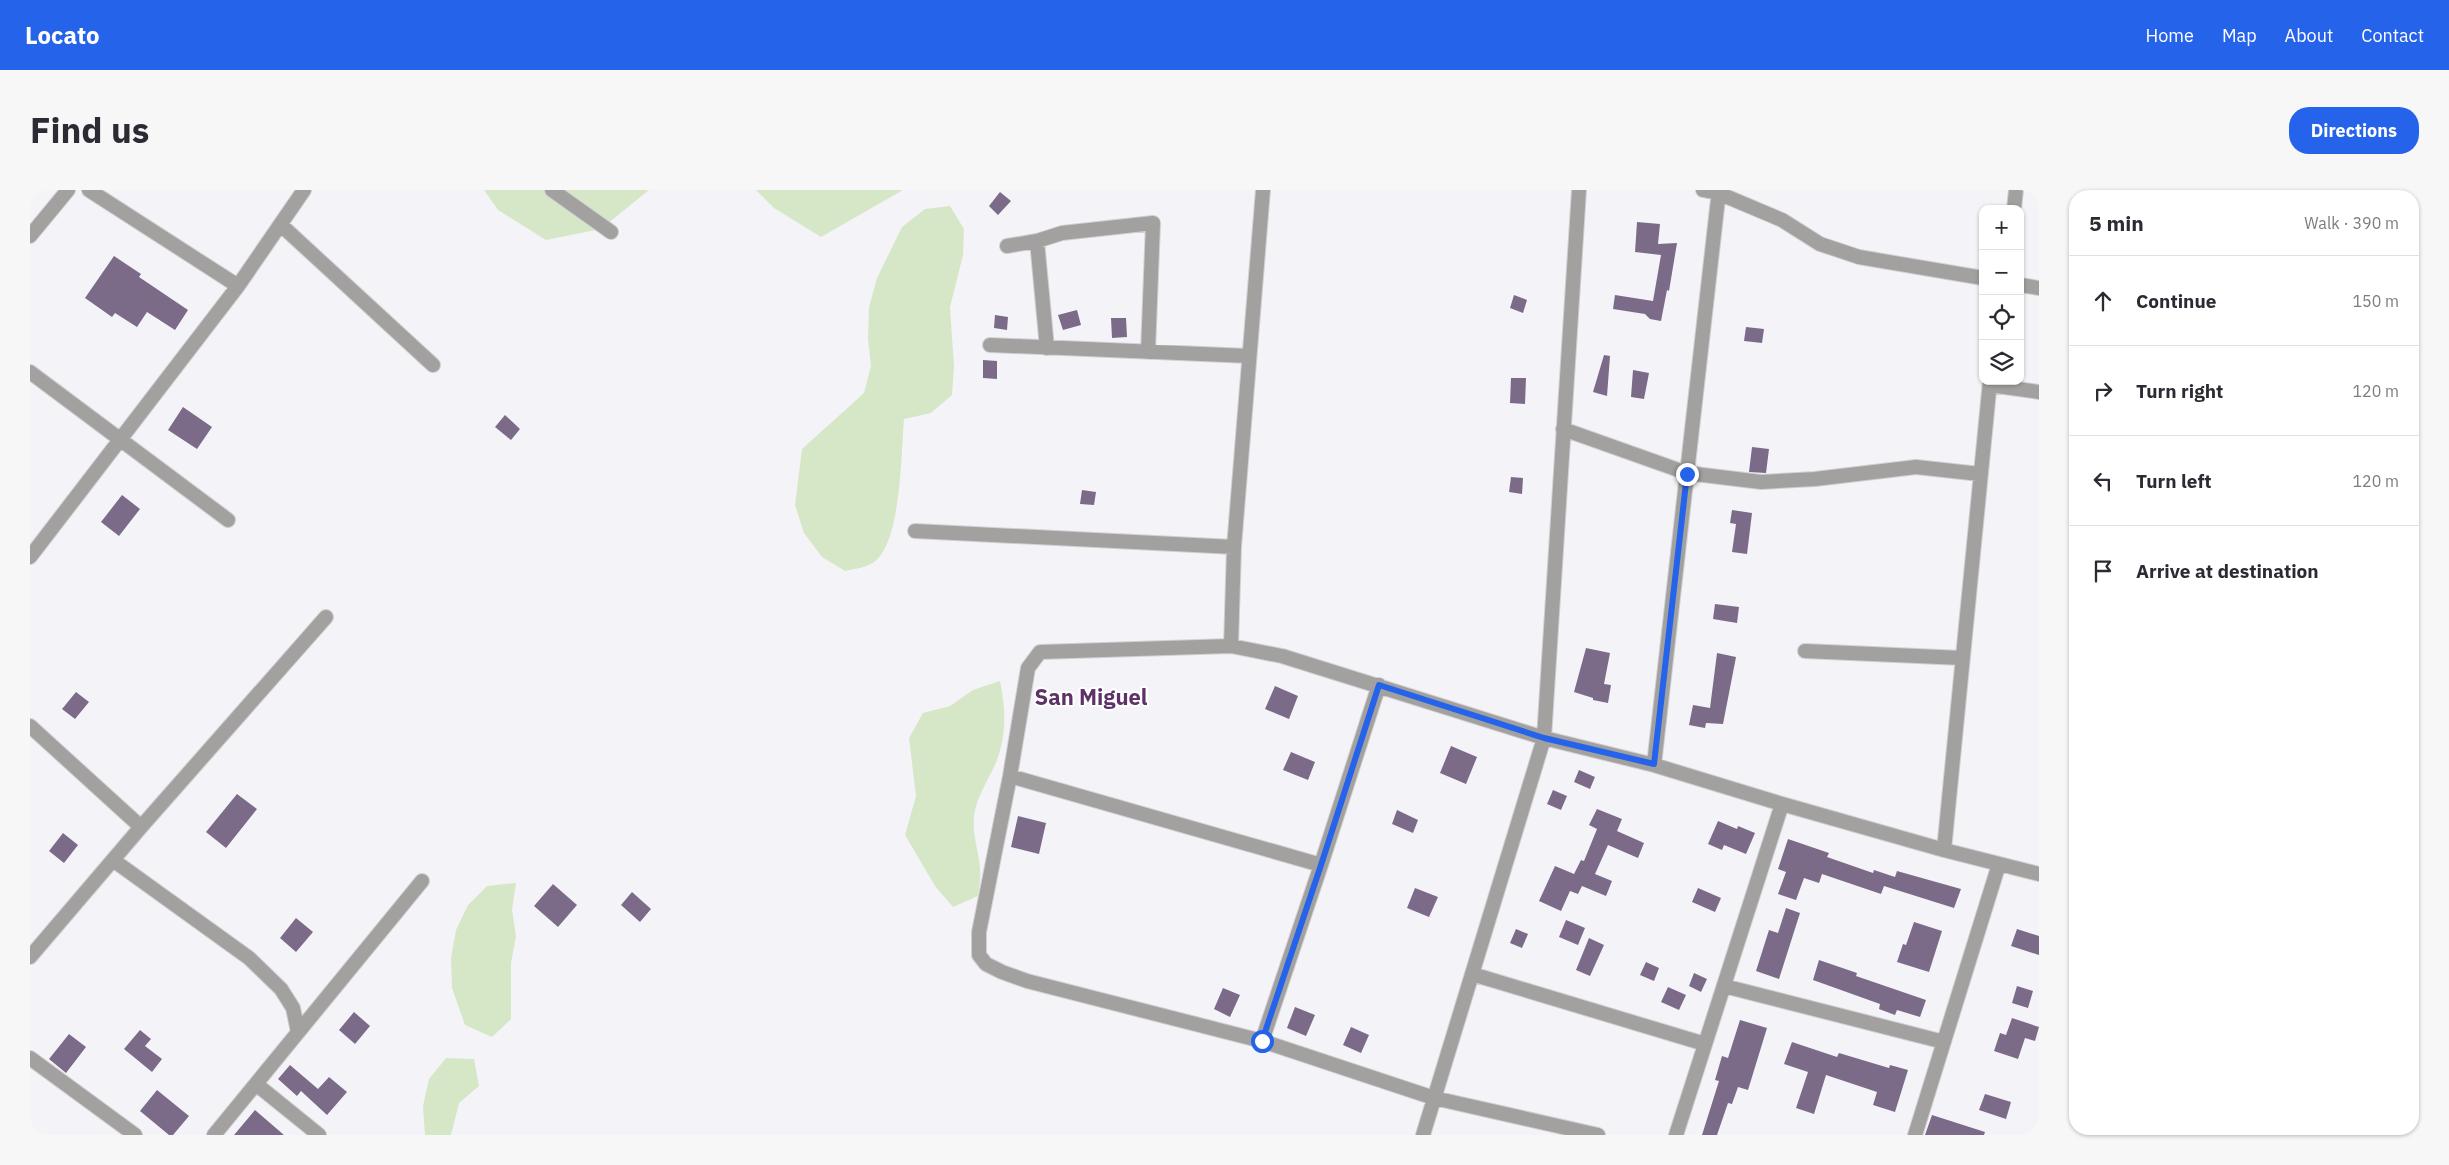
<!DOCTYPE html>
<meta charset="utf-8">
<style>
body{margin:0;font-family:"IBM Plex Sans",sans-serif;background:#f7f7f7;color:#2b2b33}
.controls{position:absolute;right:15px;top:15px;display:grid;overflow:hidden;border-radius:10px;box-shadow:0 1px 4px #0004}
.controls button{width:45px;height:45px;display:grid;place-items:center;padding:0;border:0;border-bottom:1px solid #e1e1e2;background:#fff;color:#2b2b33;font:25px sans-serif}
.stop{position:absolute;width:15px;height:15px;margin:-11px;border:4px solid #2563eb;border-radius:50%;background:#fff}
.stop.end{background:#2563eb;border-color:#fff;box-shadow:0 1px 5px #0008}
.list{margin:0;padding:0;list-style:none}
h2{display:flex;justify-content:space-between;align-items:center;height:65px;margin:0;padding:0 20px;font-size:21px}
h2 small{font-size:16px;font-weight:400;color:#7c7c81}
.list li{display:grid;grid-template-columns:32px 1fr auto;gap:15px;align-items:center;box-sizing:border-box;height:90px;padding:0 20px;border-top:1px solid #e1e1e2}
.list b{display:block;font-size:19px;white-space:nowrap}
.list em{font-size:16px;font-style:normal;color:#7c7c81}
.icon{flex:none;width:28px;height:28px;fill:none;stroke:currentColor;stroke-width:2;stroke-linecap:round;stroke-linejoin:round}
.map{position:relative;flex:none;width:2009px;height:945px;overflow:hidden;border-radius:20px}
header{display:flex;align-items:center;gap:30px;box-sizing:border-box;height:70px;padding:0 25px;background:#2563eb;color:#fff}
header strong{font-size:24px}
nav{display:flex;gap:28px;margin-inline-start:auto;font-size:18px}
.intro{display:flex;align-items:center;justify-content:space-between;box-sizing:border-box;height:120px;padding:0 30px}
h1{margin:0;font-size:35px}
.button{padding:12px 22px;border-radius:20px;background:#2563eb;color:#fff;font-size:18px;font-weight:700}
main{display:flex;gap:30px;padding:0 30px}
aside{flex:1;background:#fff;border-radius:20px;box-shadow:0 1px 4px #0004}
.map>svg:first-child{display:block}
.green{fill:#d5e7c7}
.building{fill:#7b6b89}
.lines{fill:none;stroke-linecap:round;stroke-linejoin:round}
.minor-casing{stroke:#d0d0d3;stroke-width:16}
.minor{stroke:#a2a19f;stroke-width:14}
.route{stroke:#2563eb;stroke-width:6}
.labels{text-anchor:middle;stroke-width:4;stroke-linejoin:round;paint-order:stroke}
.district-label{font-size:22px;font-weight:bold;fill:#5d3266;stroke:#fff}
</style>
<header>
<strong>Locato</strong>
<nav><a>Home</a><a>Map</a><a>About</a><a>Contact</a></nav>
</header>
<div class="intro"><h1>Find us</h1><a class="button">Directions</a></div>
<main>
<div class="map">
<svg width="2009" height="945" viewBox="0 0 2009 945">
<rect width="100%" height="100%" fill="#f4f4f8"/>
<path class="green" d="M454 0H619L571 39 516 50 468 20Z
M726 0H873L791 47 744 18Z
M920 16 934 39 933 65 920 117 924 176 922 205 901 223 874 229C871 262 872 358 841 374 834 378 823 379 815 381L792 367 774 343 765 315 772 259 834 203 841 176 838 149 839 117 847 88 872 37 895 19Z
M970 491C976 520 977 549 964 577 957 592 946 609 944 626 942 645 949 661 950 679 951 688 949 697 948 706L923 717 905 696 875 645 886 606 879 548 893 523 920 516 943 500Z
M486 693 482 720 486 746 481 773V829L462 847 435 835 422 798 421 768 426 740 438 715 457 696Z
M416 868 444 869 449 896 429 913 421 945H395L393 916 399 889Z"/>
<path class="building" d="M970 2 981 11 968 25 959 16Z
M1607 32 1630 34 1628 54 1647 53 1639 101 1637 100 1631 131 1620 129 1615 124 1583 119 1585 105 1623 111 1631 65 1605 62Z
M84 66 111 84 109 87 158 120 145 140 117 122 107 137 85 123 82 127 55 108Z
M1484 105 1497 110 1493 123 1480 118Z
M1047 120 1051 135 1033 140 1028 125Z
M965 125 978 127 977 140 964 138Z
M1081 128H1096L1097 147 1082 148Z
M1716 137 1734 139 1732 153 1714 151Z
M1574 165 1580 166 1577 206 1563 202Z
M953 170 967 171V189L953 188Z
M1603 180 1619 183 1614 209 1601 207Z
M1481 188H1496L1495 214 1480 213Z
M153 217 182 237 167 259 138 240Z
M475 225 490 239 481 250 465 237Z
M1722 257 1739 259 1736 283 1719 282Z
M1481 287 1493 288 1492 304 1479 302Z
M1052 300 1066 302 1064 315 1050 314Z
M92 305 110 319 89 346 71 332Z
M1702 320 1722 323 1717 364 1702 362 1706 334 1700 333Z
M1685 414 1709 417 1707 433 1683 429Z
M1556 458 1580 463 1574 494 1581 495 1578 513 1563 510V508L1544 502Z
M1687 463 1706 467 1693 534 1676 533 1675 538 1659 535 1663 515 1680 518Z
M1245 496 1268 506 1259 529 1235 519Z
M46 502 59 512 45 529 32 519Z
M1421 556 1447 567 1436 594 1410 583Z
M1261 562 1285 572 1278 590 1253 580Z
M1549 580 1565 587 1560 599 1544 592Z
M1523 600 1537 606 1531 620 1517 614Z
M207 604 227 619 196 658 176 642Z
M1567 619 1592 629 1587 641 1614 653 1608 668 1578 655 1565 684 1582 691 1576 706 1552 696 1548 704 1540 701 1531 721 1509 711 1525 676 1544 684 1551 670 1554 671 1567 639 1559 635Z
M1367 620 1388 630 1383 643 1362 634Z
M988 626 1016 633 1009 664 981 657Z
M1688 631 1707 639 1708 636 1725 643 1716 664 1694 655 1692 660 1678 654Z
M33 643 48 655 34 673 19 661Z
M1758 649 1799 663 1797 667 1843 683 1844 680 1865 687 1867 681 1931 699 1924 718 1854 696 1851 704 1792 684 1789 693 1774 688 1766 710 1748 704 1756 682 1748 679Z
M523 694 547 715 528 737 504 716Z
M1385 698 1408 707 1399 727 1377 718Z
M1668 698 1691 708 1685 722 1662 712Z
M602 702 621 719 610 732 591 715Z
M1756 718 1770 723 1749 789 1726 781 1739 740 1748 743Z
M266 728 283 742 266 762 250 748Z
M1536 730 1555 738 1548 755 1529 747Z
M1884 732 1912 741 1899 782 1867 772 1873 754 1876 755Z
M1486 739 1498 744 1492 758 1480 753Z
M1987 739 2009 746V765L1981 756Z
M1559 748 1574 755 1560 786 1546 780Z
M1789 770 1827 783 1826 786 1896 810 1890 827 1867 820 1865 825 1849 819 1850 814 1783 790Z
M1616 772 1629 778 1624 791 1610 785Z
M1664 783 1677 789 1671 802 1659 796Z
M1987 796 2003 801 1998 818 1982 813Z
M1638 797 1656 805 1649 820 1631 812Z
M1193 798 1210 805 1200 827 1184 819Z
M1265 817 1285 825 1276 846 1257 838Z
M324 822 340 836 325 854 309 840Z
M1982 828 2009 837 2005 851 1995 848 1988 869 1964 861 1970 843 1976 845Z
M1710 830 1737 838 1718 900 1708 897 1702 914 1698 913 1687 945H1672L1689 891 1685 890 1692 866 1698 868Z
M1321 837 1339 845 1331 863 1313 855Z
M110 840 121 849 115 856 132 869 122 882 94 859Z
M39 844 56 857 36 883 19 869Z
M1762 852 1807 867 1809 863 1859 878 1860 875 1878 880 1865 922 1843 915 1847 902 1796 885 1784 924 1766 918 1778 882 1754 874Z
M260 875 288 899 299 887 317 902 297 925 271 901 267 906 248 889Z
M127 900 159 926 143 945H139L110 921Z
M1955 904 1981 912 1976 929 1949 920Z
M225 920 254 945H204Z
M1902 925 1955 942 1954 945H1895Z"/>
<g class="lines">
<g class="minor-casing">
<path id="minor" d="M59 0 208 96
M522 0 581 42
M1673 0 1688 3 1752 30 1790 54 1829 67 1953 88
M1984 19 1986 0
M251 35 403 175
M0 46 38 0
M1007 51 1017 158
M977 56 1007 51 1032 43 1123 33 1118 162
M1990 95 2009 98
M960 155 1219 166
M0 182 198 330
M1960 195 2009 202
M1533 239 1657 283 1731 292 1785 289 1886 277 1950 284
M885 341 1204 357
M0 367 208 96 274 0
M1201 456 1204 357 1233 0
M1775 461 1932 468
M0 536 111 637
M1624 575 1689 0
M980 586 1291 675
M1914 660 1960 191
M83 670 219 768 251 799 263 818 268 842
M0 767 111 637 296 427
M1442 784 1675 854
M1694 796 1914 852
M1232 851 1291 675 1349 495
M0 868 105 945
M226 894 289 945
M184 945 392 691
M1393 945 1514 548 1549 0
M1568 945 1404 908 1232 851 997 791 972 782 956 774 949 765V742L980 586 998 478 1010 462 1201 456 1252 466 1514 548 1624 575 1752 614 1914 660 2009 684
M1646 945 1752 614
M1885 945 1969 674"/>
</g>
<use href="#minor" class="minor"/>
</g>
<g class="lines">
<path class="route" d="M1232 851 1291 675 1349 495 1514 548 1624 574 1657 284"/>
</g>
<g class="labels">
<g class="district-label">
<text x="1061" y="515">San Miguel</text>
</g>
</g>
</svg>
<div class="controls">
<button>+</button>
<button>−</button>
<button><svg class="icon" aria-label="locate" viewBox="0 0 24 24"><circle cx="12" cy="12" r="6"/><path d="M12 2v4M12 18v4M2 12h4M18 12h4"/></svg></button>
<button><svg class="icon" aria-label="layers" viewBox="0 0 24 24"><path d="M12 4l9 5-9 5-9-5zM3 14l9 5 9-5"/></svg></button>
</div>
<div class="stop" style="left:1232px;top:851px"></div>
<div class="stop end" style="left:1657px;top:284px"></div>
</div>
<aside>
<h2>5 min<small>Walk · 390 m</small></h2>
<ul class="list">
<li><svg class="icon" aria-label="ahead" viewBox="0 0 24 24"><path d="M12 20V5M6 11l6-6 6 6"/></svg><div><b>Continue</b></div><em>150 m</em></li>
<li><svg class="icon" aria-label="right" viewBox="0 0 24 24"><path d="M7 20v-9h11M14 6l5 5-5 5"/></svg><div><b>Turn right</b></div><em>120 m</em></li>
<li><svg class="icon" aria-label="left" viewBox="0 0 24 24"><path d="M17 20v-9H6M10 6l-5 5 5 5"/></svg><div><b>Turn left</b></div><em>120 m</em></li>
<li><svg class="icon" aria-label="arrive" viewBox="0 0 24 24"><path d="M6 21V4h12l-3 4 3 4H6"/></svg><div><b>Arrive at destination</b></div></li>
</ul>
</aside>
</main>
